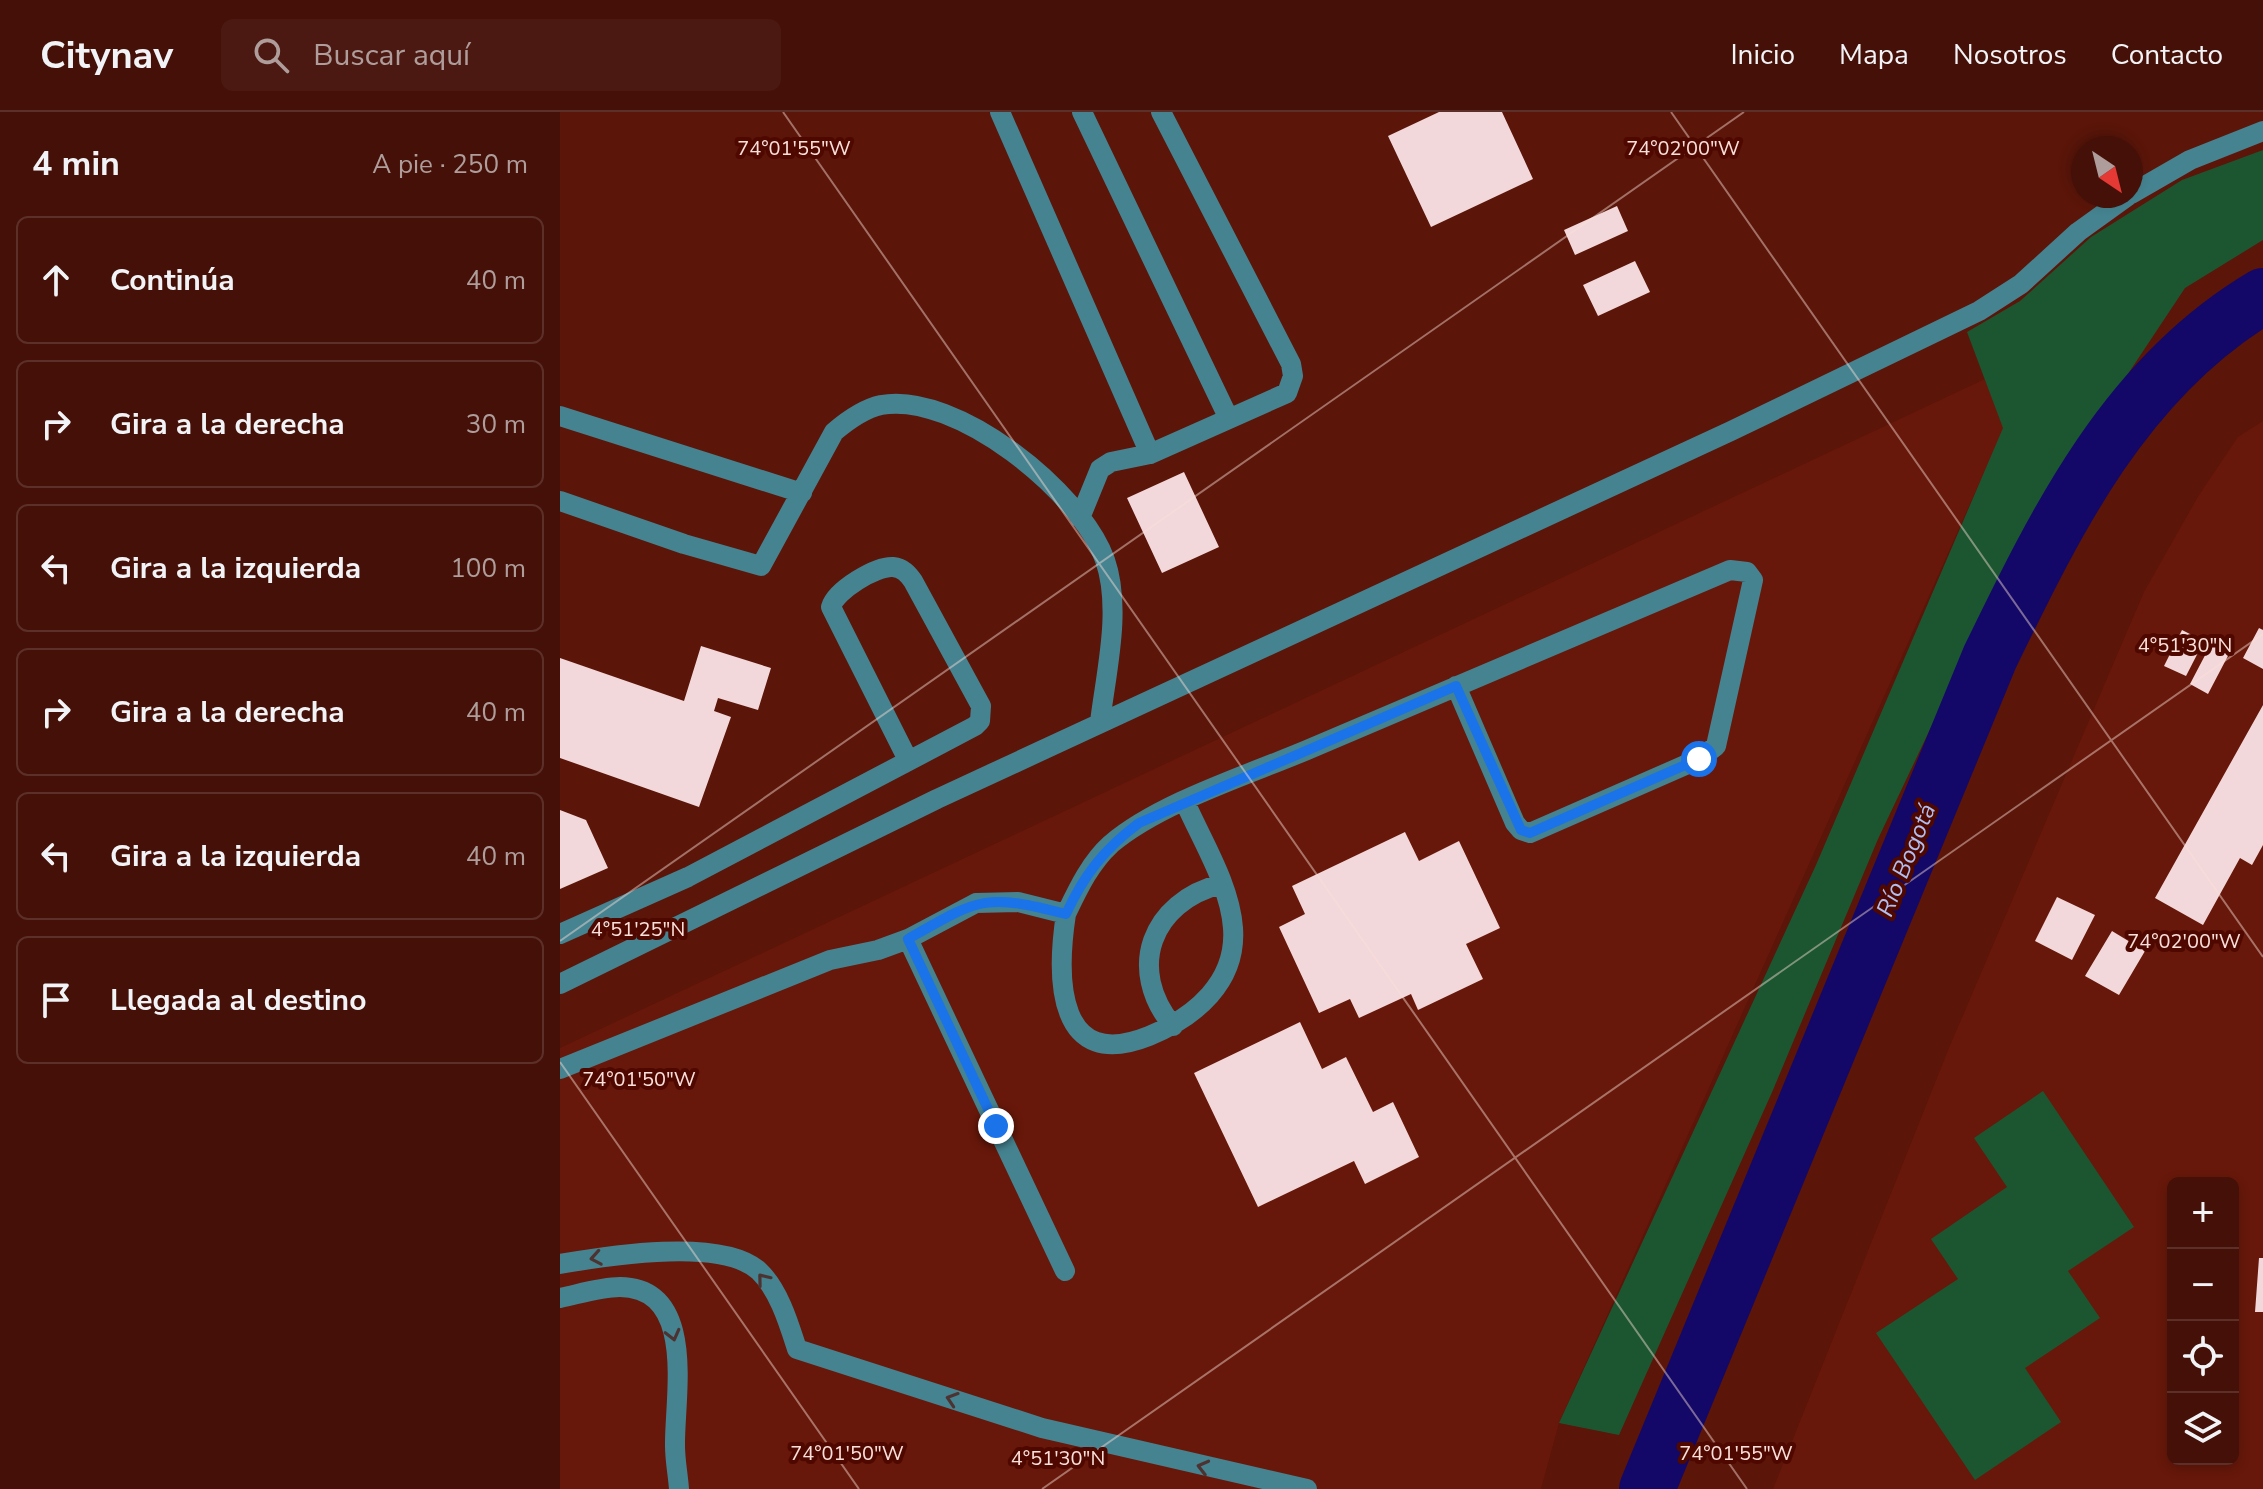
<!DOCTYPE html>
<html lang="es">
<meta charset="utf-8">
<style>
body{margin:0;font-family:"Nunito Sans",sans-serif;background:#4b1911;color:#f1f3f6}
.controls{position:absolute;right:24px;bottom:24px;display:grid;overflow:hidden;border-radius:12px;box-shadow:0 4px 12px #0003}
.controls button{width:72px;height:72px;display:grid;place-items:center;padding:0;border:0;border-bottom:2px solid #5c3028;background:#441007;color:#f1f3f6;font:40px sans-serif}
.compass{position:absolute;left:1511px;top:24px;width:72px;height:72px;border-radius:50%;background:#441007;box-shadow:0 4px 12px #0003;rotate:145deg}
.stop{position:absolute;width:24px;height:24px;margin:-18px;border:6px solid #1a73e8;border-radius:50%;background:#fff}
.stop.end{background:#1a73e8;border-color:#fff;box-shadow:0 2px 8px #0008}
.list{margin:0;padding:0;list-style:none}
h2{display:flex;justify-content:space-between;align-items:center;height:104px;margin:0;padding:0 32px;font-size:34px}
h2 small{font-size:26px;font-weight:400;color:#af9d9b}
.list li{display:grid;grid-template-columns:52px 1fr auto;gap:24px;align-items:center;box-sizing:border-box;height:128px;margin:0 16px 16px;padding:0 16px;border:2px solid #5c3028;border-radius:12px}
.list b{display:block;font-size:30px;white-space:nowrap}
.list em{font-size:26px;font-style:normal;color:#af9d9b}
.icon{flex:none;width:44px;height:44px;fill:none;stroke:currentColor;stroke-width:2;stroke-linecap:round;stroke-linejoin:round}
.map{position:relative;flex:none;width:1703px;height:1377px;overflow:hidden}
header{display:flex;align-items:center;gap:48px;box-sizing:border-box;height:112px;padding:0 40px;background:#441007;border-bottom:2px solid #5c3028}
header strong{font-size:38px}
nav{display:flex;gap:44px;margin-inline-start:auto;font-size:28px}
.search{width:560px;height:72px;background:#4b1911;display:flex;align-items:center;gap:20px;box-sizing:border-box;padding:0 28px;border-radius:12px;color:#af9d9b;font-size:30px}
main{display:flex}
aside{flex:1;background:#441007}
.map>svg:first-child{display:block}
.built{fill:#67180a;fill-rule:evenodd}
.green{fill:#1c5631}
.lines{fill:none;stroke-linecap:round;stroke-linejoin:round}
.river{stroke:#130867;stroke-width:56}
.building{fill:#f2d8da}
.minor{stroke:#458390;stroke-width:20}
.oneway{stroke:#4c3332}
.route{stroke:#1a73e8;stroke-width:10}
.ticks{fill:none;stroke:#fbe0da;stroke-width:2;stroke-opacity:0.45}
.labels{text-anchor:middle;stroke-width:8;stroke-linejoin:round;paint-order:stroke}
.water-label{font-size:24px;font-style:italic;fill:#b1bff0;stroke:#4f0800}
.ticks-label{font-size:20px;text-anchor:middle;fill:#fbe0da;stroke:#4f0800;stroke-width:8;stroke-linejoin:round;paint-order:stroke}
</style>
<header>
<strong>Citynav</strong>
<div class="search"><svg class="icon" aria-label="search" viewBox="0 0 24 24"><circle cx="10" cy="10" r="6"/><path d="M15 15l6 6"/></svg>Buscar aquí</div>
<nav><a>Inicio</a><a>Mapa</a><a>Nosotros</a><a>Contacto</a></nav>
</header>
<main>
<aside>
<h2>4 min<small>A pie · 250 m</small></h2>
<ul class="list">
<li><svg class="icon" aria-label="ahead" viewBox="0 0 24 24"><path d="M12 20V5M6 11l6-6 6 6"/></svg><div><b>Continúa</b></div><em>40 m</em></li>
<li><svg class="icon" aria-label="right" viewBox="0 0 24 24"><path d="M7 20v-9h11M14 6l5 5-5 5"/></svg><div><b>Gira a la derecha</b></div><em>30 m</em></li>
<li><svg class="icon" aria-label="left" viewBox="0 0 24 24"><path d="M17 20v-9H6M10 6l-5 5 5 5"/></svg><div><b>Gira a la izquierda</b></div><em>100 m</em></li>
<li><svg class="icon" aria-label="right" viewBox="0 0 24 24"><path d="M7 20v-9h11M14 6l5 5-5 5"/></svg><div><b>Gira a la derecha</b></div><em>40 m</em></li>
<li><svg class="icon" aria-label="left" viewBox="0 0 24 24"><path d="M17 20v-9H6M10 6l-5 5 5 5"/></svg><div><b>Gira a la izquierda</b></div><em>40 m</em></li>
<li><svg class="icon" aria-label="arrive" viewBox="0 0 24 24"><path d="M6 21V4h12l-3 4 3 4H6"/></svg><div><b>Llegada al destino</b></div></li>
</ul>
</aside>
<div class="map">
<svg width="1703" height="1377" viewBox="0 0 1703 1377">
<rect width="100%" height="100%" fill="#5b1509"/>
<path class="built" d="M1425 267 1444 316 999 1311 981 1377H0V936Z
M1703 309V1377H1213L1389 936 1584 480 1639 383 1678 325ZM1613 1071H1673V1347H1613Z"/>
<path class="green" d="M1703 38V128L1625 176 1465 417 1318 727 1213 978 1059 1323 999 1311 1256 753 1443 316 1407 220 1460 189 1531 125 1622 68Z
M1483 979 1574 1115 1508 1159 1540 1206 1465 1256 1501 1310 1415 1368 1316 1221 1398 1167 1371 1127 1447 1075 1414 1026Z"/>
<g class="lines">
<path class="river" d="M1087 1377 1430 545C1497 407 1566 265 1703 184"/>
</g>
<path class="building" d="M879 0H942L973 67 871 115 828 24Z
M1057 94 1068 119 1015 143 1004 118Z
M1075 149 1090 180 1038 204 1023 173Z
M624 360 659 435 602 461 567 386Z
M1699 516 1703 518V557L1683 546Z
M1622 518 1644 529 1626 564 1604 554Z
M1652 530 1670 540 1648 582 1630 572Z
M141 534 211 556 198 598 158 586 154 599 171 605 139 695 0 646V546L124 589Z
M1703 593V733L1692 753 1680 746 1643 813 1595 786Z
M0 698 26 708 48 756 0 777Z
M845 720 859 749 899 729 940 816 906 832 923 867 858 898 851 882 799 906 790 887 759 901 719 815 745 802 732 774Z
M1497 785 1535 803 1512 848 1475 829Z
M1552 819 1585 839 1559 883 1525 864Z
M740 910 762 957 786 945 813 1000 833 990 859 1045 805 1072 794 1049 698 1095 634 961Z
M1699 1146H1703V1200H1695Z"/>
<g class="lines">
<path class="minor" d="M440 0 590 342
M522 0 669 307
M1571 82 1630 48 1703 19
M0 304 242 381
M0 389 124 432 201 454 274 320C288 308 303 297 321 293 396 279 521 380 545 448 562 497 546 560 540 610
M520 406 540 357 551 350 590 342 727 281 733 264 731 252 601 0
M506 802C496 867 497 961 589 924 635 905 677 870 673 816 670 773 642 729 625 690
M0 822 128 765 415 614 420 609 421 594 353 469C348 462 343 456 333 455 316 454 276 478 271 495L348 648
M348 827 505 1159
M0 872 377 687 1171 319 1419 199 1461 172 1518 120 1568 84
M613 914C566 857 591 790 661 772
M0 957 270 848 318 838 348 827 416 791 458 790 506 802C518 777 530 751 551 732 599 691 688 663 747 638 888 578 1029 518 1170 458L1187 460 1193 468 1156 634 1139 647 970 721 961 718 955 711 896 574
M0 1152C46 1144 162 1125 199 1159 219 1178 229 1212 237 1237L482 1316 747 1377
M0 1186C19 1182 41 1175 60 1175 138 1176 114 1287 115 1334 115 1348 118 1363 119 1377"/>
</g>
<defs><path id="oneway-chevron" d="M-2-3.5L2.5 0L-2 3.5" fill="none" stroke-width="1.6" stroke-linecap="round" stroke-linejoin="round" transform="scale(2)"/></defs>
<g class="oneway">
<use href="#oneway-chevron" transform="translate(36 1146) rotate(170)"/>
<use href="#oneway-chevron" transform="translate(203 1167) rotate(-129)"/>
<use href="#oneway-chevron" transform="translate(113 1223) rotate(76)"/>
<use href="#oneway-chevron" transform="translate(392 1287) rotate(-162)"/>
<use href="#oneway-chevron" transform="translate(643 1355) rotate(-166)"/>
</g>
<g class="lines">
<path class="route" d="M436 1014 348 827C420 786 424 781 506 802 524 763 544 737 579 711L896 574 961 718 970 721 979 717 1139 647"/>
</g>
<path class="ticks" d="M223 0 1187 1377M1111 0 1703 845M0 829 1184 0M0 950 299 1377M482 1377 1703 522"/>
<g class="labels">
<g class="water-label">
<text transform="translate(1346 748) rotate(-68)" y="8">Río Bogotá</text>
</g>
</g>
<g class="ticks-label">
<text x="234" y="43">74°01'55"W</text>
<text x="1123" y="43">74°02'00"W</text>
<text x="1625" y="540">4°51'30"N</text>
<text x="78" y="824">4°51'25"N</text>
<text x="1624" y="836">74°02'00"W</text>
<text x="79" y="974">74°01'50"W</text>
<text x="287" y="1348">74°01'50"W</text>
<text x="1176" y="1348">74°01'55"W</text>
<text x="498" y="1353">4°51'30"N</text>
</g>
</svg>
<div class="controls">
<button>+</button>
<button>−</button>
<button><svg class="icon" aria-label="locate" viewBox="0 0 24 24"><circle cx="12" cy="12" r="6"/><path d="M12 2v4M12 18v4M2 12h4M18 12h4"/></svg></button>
<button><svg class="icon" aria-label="layers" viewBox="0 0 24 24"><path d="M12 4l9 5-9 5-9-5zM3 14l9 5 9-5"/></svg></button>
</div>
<svg class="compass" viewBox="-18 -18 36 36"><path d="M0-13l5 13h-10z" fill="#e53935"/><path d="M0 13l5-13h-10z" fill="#af9d9b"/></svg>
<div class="stop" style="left:1139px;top:647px"></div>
<div class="stop end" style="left:436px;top:1014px"></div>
</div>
</main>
